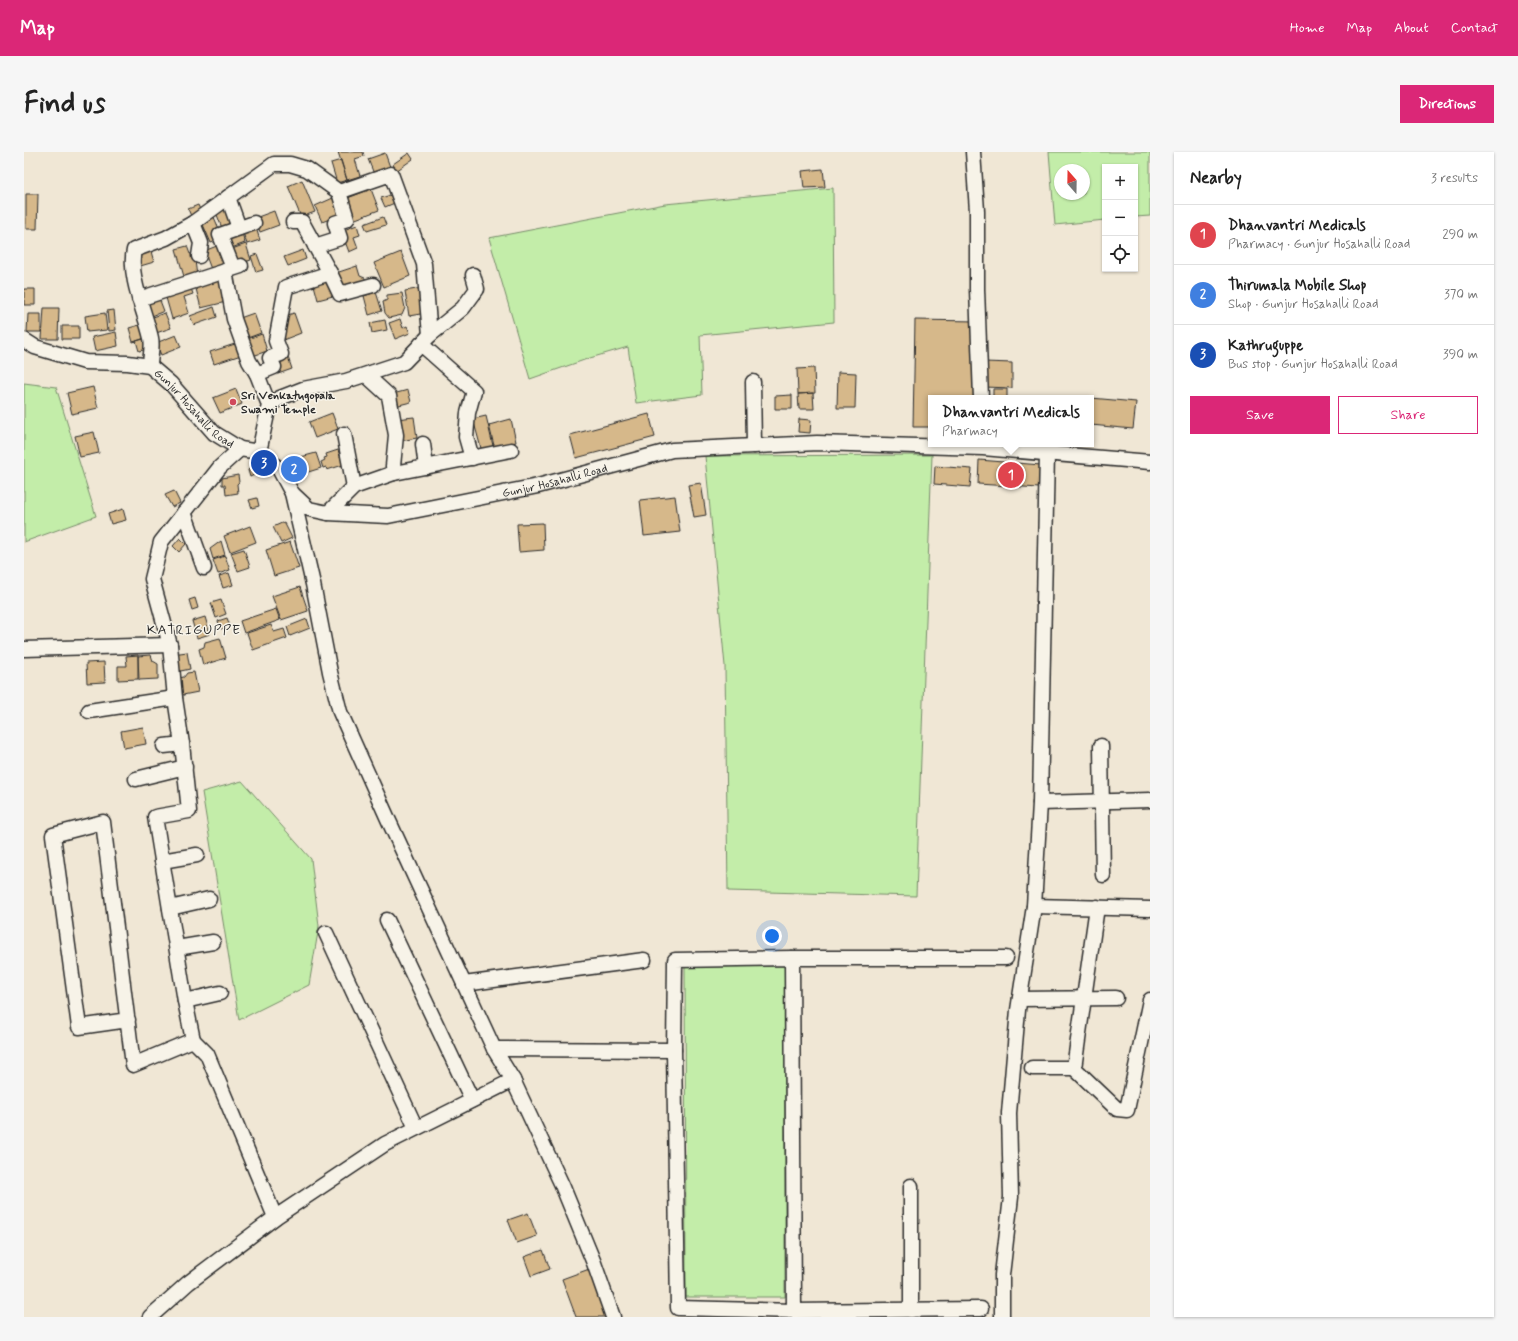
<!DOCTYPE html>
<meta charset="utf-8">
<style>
body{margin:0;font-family:Mynerve,sans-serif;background:#f6f6f6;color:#222}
.controls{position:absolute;right:12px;top:12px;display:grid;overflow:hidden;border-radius:0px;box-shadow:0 1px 3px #0004}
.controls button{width:36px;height:36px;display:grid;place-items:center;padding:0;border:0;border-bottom:1px solid #e0e0e0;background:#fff;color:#222;font:20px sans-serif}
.compass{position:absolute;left:1030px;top:12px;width:36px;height:36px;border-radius:50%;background:#fff;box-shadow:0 1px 3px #0004;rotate:340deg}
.you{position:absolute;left:748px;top:784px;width:14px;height:14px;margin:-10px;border:3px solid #fff;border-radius:50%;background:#1a73e8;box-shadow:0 0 0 6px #1a73e833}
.badge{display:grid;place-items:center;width:26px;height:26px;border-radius:50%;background:#db2777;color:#fff;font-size:13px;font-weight:700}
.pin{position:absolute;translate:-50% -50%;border:2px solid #fff;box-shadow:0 1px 4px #0006}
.popup{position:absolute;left:904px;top:243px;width:166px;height:52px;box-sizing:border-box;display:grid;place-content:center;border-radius:0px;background:#fff;filter:drop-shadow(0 1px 3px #0005);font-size:13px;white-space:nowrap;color:#767676}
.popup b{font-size:15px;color:#222}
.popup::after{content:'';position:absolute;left:50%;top:100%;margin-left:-8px;border:8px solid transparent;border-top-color:#fff}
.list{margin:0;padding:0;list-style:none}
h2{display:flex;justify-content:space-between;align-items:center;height:52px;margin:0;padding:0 16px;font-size:17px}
h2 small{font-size:13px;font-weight:400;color:#767676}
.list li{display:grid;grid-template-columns:26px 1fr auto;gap:12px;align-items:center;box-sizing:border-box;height:60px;padding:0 16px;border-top:1px solid #e0e0e0}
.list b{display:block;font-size:15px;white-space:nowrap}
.list p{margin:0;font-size:13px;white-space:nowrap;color:#767676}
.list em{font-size:13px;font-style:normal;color:#767676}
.actions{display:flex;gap:8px;padding:12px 16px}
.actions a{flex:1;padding:9px 0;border:1px solid #db2777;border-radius:0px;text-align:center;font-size:14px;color:#db2777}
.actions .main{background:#db2777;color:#fff}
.icon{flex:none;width:22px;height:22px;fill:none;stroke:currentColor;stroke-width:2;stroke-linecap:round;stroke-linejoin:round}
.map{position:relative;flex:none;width:1126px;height:1165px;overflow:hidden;border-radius:0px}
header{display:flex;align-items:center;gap:24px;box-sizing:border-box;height:56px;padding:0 20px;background:#db2777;color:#fff}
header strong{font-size:19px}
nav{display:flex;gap:22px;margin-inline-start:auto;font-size:14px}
.intro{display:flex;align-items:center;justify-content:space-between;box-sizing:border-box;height:96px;padding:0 24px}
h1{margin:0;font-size:28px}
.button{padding:10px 18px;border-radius:0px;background:#db2777;color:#fff;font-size:14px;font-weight:700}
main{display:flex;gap:24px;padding:0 24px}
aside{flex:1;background:#fff;border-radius:0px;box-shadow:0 1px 3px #0004}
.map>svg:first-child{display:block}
.green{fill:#c3eda9;stroke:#778c6a;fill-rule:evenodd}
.building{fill:#d6b88a;stroke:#2b2b2b}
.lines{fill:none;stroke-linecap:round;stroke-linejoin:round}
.minor-casing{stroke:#2b2b2b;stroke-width:17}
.minor{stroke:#f7f3e8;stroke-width:14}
.poi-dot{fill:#d1495b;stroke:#f7f3e8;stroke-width:1.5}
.labels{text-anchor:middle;stroke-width:3;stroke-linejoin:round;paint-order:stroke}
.poi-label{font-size:12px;font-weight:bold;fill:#2b2b2b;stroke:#f7f3e8;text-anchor:start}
.street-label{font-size:12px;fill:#2b2b2b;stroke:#f7f3e8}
.quarter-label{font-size:14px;letter-spacing:1px;fill:#2b2b2b;stroke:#f7f3e8}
</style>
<header>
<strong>Map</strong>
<nav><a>Home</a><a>Map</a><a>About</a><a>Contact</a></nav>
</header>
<div class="intro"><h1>Find us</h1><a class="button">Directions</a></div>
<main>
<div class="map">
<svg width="1126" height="1165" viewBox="0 0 1126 1165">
<rect width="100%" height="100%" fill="#f0e7d5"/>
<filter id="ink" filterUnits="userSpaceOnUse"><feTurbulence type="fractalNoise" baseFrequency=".025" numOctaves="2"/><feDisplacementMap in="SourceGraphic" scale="8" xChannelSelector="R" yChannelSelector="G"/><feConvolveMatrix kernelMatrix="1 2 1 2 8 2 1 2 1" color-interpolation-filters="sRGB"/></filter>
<g filter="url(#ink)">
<path class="green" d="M1025 0H1126V64L1111 65V15H1081V68L1031 73ZM1036 18H1060V42H1036Z
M809 36 810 170 676 183 678 243 612 251 604 195 566 206 506 227 465 86 641 52Z
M0 231 32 235 72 364 0 390Z
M908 303 892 744 704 739 701 514 681 304Z
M218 629 287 707 295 774 285 833 215 868 178 640Z
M761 814V1145H662L661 815Z"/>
<path class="building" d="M314 0H339L340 4 331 7 336 24 323 28Z
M361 1 366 15 350 22 344 7Z
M385 1 389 7 372 19 369 12Z
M317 8 323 28 313 31 307 11Z
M799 17 801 35 780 36 778 19Z
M278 28 291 60 277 65 264 34Z
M347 37 355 58 329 68 321 47Z
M2 42H14L13 77H2Z
M370 42 373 50 361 55 357 46Z
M309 46 316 63 298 70 291 54Z
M174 53 177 60 167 64 164 57Z
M205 55 212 74 199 79 192 60Z
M250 59 255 73 236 80 231 66Z
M189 63 196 79 192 89 187 91 177 68Z
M359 65 362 73 343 79 340 72Z
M333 73 336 83 330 85 334 96 325 100 317 79Z
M232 76 236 88 223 92 219 81Z
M217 78 221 91 205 97 200 84Z
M198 92 205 111 187 117 180 99Z
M222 92 227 108 211 113 205 98Z
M163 94 166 102 170 101 173 124 161 128 152 97Z
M126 96 130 110 113 115 109 101Z
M279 98 282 107 264 114 260 105Z
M377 100 386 124 360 135 350 111Z
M233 102 239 118 232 120 227 104Z
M333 114 336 124 341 126 343 132 318 139 312 121Z
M196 127 202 150 177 156 171 133Z
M305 129 309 144 294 148 290 133Z
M166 134 169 142 160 145 165 161 148 167 141 142Z
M398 136 402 161 385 164 381 139Z
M0 137H11V153H0Z
M352 140 358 159 345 163 340 144Z
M378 141 381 156 378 163 365 166 361 161 359 150 363 148V143Z
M135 146 140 159 123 166 118 152Z
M190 155 193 165 170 173 166 164Z
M20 156H35L34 187H18Z
M90 158 92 178 85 179 83 159Z
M81 161 83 178 63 180 61 164Z
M141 161 147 176 129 182 123 167Z
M230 161 237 181 221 187 213 167Z
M270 161 277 181 259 188 261 164Z
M4 162H17V180H3Z
M376 167 379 176 383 174 386 181 371 187 365 171Z
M361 168 363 178 348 181 346 171Z
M891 168 952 169 951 246H907V275H889Z
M119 172 123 186 109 190 105 176Z
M38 174H55V187H38Z
M92 180 94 194 71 199 68 185Z
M238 182 243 199 226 205 220 188Z
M152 183 157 195 137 203 132 191Z
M121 186 124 197 115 199 112 189Z
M214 191 217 203 190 212 186 200Z
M264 205 268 217 254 222 249 210Z
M961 210 988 211V236L960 235Z
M790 216 791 241 774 242 773 217Z
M814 220 832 221 831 256H813Z
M69 235 74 256 48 262 43 241Z
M212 237 218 252 196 261 189 246Z
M969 237H983V246H969Z
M384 238 387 250 371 254 369 242Z
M789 241 790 257H775L774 242Z
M768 243V257H751V244Z
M1067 246 1112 250 1109 277 1067 273Z
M308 261 314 277 291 286 285 270Z
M625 262 631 285 552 306 546 283Z
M462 264 470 298 458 300 449 267Z
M390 265 393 286 376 289 372 267Z
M487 267 492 290 484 292 471 298 465 273Z
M775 267 787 268 786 281 774 280Z
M70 280 75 301 56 305 51 284Z
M314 298 319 313 303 318 302 315 299 316 297 310 301 308 300 306 303 305 302 302Z
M292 301 297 316 278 322 273 306Z
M270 306 275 324 267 326 262 309Z
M955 308 1017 313 1015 336 954 332Z
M911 314 948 317 946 335 910 332Z
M229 315 232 322 226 325 224 318Z
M214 323 215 330 213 332 214 341 202 343 201 333H198V326Z
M677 331 682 363 670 365 664 333Z
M150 339 156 351 148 355 141 343Z
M651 344 656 380 620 384 616 348Z
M233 346 235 354 228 356 225 348Z
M99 357 102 368 87 372 84 362Z
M260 370 268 386 257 391 249 375Z
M519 371 520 398 495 400 493 372Z
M226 374 232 390 206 400 200 384Z
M156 386 162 392 155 400 149 394Z
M197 389 201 403 189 407 186 397Z
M266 390 275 416 250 424 242 398Z
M220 397 226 415 214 419 207 401Z
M201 404 206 418 194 422 189 408Z
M205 421 209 433 199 436 195 424Z
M276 435 284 459 257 468 248 444Z
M171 446 174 456 168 458 165 448Z
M197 448 202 462 192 466 187 451Z
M252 457 256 468 220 481 216 469Z
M181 465 186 482 173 486 168 469Z
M203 466 206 474 197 477 194 469Z
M283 467 286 476 266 484 263 475Z
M247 473 250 480 260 477 263 486 229 498 223 481Z
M196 486 202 506 179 513 175 497 180 495 181 490Z
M163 500 166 517 152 520 149 502Z
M114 503V527L94 528V514H103L102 504Z
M127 503 129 509 134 512V527L115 528 114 504Z
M80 510 81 530 63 531 62 511Z
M170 520 174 540 159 543 155 526 160 525 163 521Z
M119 575 122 592 100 596 97 579Z
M504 1061 513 1084 493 1091 484 1068Z
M519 1098 526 1117 507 1124 500 1105Z
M568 1116 586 1165H552L538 1127Z"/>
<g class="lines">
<g class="minor-casing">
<g id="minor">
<path d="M949 0 953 59V137L957 246"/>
<path d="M204 45 215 76"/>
<path d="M269 70H278L306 121 316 142 349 133"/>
<path d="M169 71 177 91 175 104"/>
<path d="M291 94 316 86 311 71 323 67 315 40 367 22 400 112 406 183"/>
<path d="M209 116 196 83 230 71"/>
<path d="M201 119 210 167 225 209 233 222 245 253"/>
<path d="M115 147 217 114"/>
<path id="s1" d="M0 188 11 195 61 210 104 211 126 214 147 232 190 281 216 297 235 300 255 317 268 341 285 357 304 361 364 364 514 334 648 298 793 291 959 296 1126 310"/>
<path d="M397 192 450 239 444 261 442 285 448 306"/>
<path d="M126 214C126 205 129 194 127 186 121 160 104 124 110 98L142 86 169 71 250 12H266L283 17 315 40"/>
<path d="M233 222 250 215 246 206 257 202 252 189 262 135 306 121"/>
<path d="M729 230 730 294"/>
<path d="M320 282 330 335"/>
<path d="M399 292 402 315"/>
<path d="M235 300 245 253 256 246 279 237 322 229 380 210 406 183 439 156 453 137 449 123"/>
<path d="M370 321 487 298"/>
<path d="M268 341 289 432 306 520 316 560 364 667 470 897 489 928 538 1033 570 1111 589 1165"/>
<path d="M160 360 180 416"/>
<path d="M304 361 330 335 370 321 369 314 372 283 365 244 342 223"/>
<path d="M0 497 146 493"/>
<path d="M65 559 151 546"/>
<path d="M140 594 158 592"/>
<path d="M1077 594 1079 723"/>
<path d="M112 627 161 615"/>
<path d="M1016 651 1126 648"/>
<path d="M138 709 173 703"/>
<path d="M1010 754 1126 757"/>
<path d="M146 756 185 747"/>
<path d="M363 768 448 948"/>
<path d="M302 781 392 976"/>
<path d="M153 796 189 790"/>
<path d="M768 806H982"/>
<path d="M440 832 620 808"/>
<path d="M996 847 1092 846"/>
<path d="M161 849 196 841"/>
<path d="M104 868 55 875 29 683 79 670 109 913 169 888 161 849 131 665 165 659 158 592 151 546 146 493 128 427 137 390 196 315 216 297"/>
<path d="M169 888 183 902 251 1065"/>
<path d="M470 897 650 898"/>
<path d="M1008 916H1050L1093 957 1103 958 1126 848"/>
<path d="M1050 916 1073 755"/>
<path d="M887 1034V1158"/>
<path d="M770 1159 768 806 651 808 650 898 654 1156 770 1159 957 1157"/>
<path d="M126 1165 164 1131 253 1064 361 992 489 928"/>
<path d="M978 1165V1123L987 1045 985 961 994 858 1010 754 1016 651 1023 301"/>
</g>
</g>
<use href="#minor" class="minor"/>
</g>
</g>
<circle class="poi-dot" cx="209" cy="250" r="4"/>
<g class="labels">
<g class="poi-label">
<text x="217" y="247">Sri Venkatugopala<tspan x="217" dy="14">Swami Temple</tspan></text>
</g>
<g class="street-label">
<text dy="4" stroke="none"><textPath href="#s1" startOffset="192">Gunjur Hosahalli Road</textPath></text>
<text dy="4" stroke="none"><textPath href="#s1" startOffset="600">Gunjur Hosahalli Road</textPath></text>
</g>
<g class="quarter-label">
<text x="170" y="482">KATRIGUPPE</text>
</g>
</g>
</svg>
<div class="controls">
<button>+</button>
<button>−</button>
<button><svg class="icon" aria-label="locate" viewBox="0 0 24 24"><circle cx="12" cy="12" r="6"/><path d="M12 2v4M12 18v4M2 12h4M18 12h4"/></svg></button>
</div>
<svg class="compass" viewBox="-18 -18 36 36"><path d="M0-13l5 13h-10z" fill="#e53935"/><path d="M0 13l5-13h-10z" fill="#767676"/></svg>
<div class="you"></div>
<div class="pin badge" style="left:987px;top:323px;background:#e0444e">1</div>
<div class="popup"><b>Dhanvantri Medicals</b>Pharmacy</div>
<div class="pin badge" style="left:270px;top:317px;background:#3f7fe0">2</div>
<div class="pin badge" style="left:240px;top:311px;background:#1a4fb4">3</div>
</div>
<aside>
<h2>Nearby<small>3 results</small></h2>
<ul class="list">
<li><span class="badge" style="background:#e0444e">1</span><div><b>Dhanvantri Medicals</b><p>Pharmacy · Gunjur Hosahalli Road</p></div><em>290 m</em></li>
<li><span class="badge" style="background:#3f7fe0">2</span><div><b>Thirumala Mobile Shop</b><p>Shop · Gunjur Hosahalli Road</p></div><em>370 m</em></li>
<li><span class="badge" style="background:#1a4fb4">3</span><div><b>Kathruguppe</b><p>Bus stop · Gunjur Hosahalli Road</p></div><em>390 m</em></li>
</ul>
<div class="actions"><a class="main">Save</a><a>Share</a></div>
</aside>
</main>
